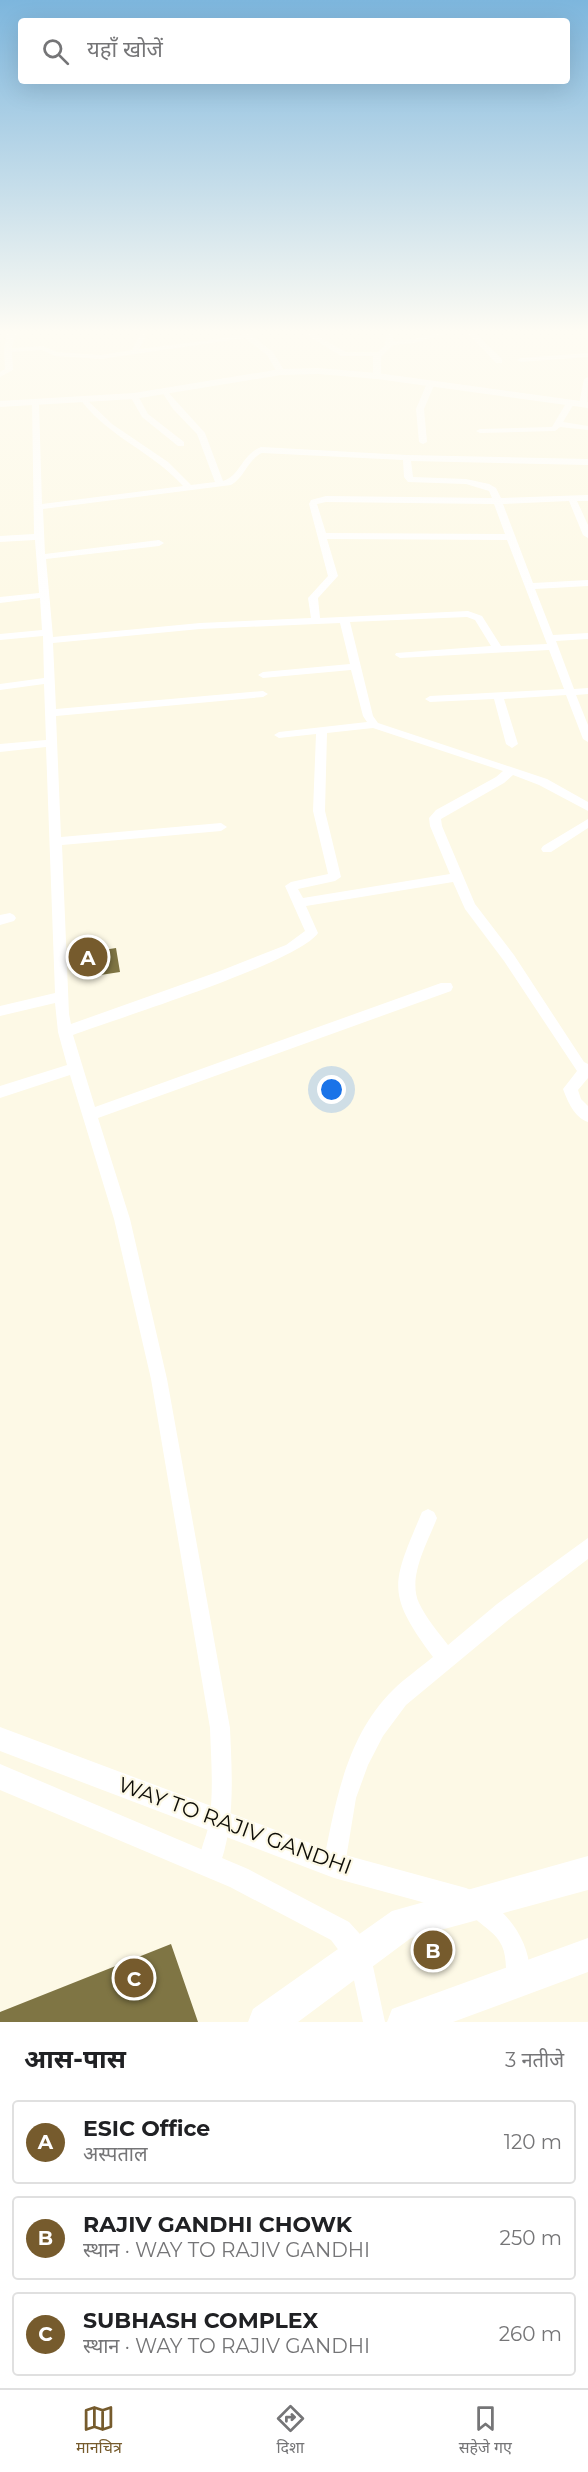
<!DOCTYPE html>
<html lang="hi">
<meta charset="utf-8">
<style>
body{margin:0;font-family:Montserrat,"Noto Sans Devanagari",sans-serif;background:#f2f2f2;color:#202124}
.you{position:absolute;left:332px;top:1090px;width:21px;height:21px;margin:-15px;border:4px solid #fff;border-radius:50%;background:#1a73e8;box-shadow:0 0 0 9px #1a73e833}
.badge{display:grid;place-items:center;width:39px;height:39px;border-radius:50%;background:#765b2d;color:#fff;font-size:20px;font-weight:700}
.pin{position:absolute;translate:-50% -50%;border:3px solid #fff;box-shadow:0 2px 6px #0006}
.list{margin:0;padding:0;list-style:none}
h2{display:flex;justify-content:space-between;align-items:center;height:78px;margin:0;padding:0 24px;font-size:26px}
h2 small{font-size:20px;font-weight:400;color:#757577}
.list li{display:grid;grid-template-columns:39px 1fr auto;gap:18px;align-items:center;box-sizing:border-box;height:84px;margin:0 12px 12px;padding:0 12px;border:2px solid #e0e0e0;border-radius:6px}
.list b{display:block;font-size:22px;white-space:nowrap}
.list p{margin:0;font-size:20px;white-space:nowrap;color:#757577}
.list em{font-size:20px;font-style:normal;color:#757577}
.icon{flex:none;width:33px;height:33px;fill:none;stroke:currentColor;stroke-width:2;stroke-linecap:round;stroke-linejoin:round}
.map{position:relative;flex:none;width:588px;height:2022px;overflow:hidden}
.search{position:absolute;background:#fff;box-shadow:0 6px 24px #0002;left:18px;right:18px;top:18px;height:66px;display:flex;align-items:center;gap:15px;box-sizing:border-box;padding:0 21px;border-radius:6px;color:#757577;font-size:22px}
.sheet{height:366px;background:#fff}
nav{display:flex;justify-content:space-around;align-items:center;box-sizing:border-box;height:84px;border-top:2px solid #e0e0e0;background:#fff;font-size:16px;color:#757577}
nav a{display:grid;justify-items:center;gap:3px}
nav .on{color:#765b2d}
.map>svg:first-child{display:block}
.building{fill:#7f7544}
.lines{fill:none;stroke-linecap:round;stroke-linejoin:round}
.minor{fill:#fff;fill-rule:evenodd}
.tertiary{fill:#fff;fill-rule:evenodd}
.primary{fill:#fff;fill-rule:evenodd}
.labels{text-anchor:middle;stroke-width:4.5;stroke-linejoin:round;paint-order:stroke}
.near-street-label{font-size:21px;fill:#0e0d07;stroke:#fdf9e6}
</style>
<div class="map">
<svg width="588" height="2022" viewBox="0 0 588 2022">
<rect width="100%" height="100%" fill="#fdf9e6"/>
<path class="building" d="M116 948 120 972 81 978 78 954Z
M171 1944 198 2022H0V2012Z"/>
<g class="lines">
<path class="minor" d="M8 330H66L62 332 15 335 12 348 43 346 57 352 101 355 132 350 142 330H149L139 349 212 340 265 330H277L252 336 273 352 285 372 278 374 267 355 245 338 101 359 55 356 42 350 12 352 13 370 0 377V372L5 369 4 348Z
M299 330H307L346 352H378L385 345 386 330H393V341L414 339 447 330H458L414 343 393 345 381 357V376L377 378 373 376V356H341Z
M465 330H472L502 359V363H496Z
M588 353V357L521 362 517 360 521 358Z
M588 377 587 404 583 406 579 404 584 379Z
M431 381 435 383 424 409 427 442 423 444 419 442 416 409 427 383Z
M166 390 205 433 223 481C240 476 242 454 261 447L407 455 588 459V465L411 461 413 477 466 479 489 484 496 488 501 498 588 495V501H577L588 525V538L583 535 569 501 503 504 533 583 588 580V586L535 589 553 635 588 633V639L556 641 574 689 588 688V694L576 695 588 725V742L583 739 566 695 504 699 518 744 512 748 506 744 494 699 430 702 425 699 430 696 564 689 549 650 400 658 395 655 396 653 491 646 475 620 467 617 350 622 373 716 378 723 547 779 588 802V811L539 785 513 775 504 783 441 819 442 826 475 904 514 955 584 1062 588 1064V1078L578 1090 581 1099 588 1106V1122C574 1117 568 1102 563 1089L577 1071 504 961 465 909 453 882 306 906 318 933C299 962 116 1019 73 1035L95 1107 441 983H451L453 987 451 991 98 1118 130 1219 167 1379 230 1728C232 1777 236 1826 217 1873L209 1876 201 1873C195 1857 207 1838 209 1823 214 1792 211 1759 210 1728L151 1379 114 1219 70 1075 0 1098V1086L67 1065 58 1032 55 1003 0 1016V1006L55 993 46 747 0 752V744L46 740 44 684 0 690V684L44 678 43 636 0 640V634L42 630 40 598 0 603V597L39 593 35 540 0 542V536L34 534 32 402 39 404 42 504 183 486C154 453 111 438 83 403L82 401 86 399 112 424 168 462 191 485 215 482 197 434 173 409 162 392ZM262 453 403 460 404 477 408 482 466 484 489 491 492 498 326 496 311 500 309 504 328 576 308 598 311 618 200 623 53 637 46 559 159 546 164 543 159 540 45 554 43 509 231 485C245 477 248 459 262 453ZM326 502 494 504 505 534 326 533 317 504ZM327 539 507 540 547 644 501 646 482 616 468 611 320 618 318 598 338 576ZM340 623 350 664 263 672 258 675 263 678 351 670 363 716 367 722 279 732 274 735 279 738 316 734 313 811 328 874 291 882 285 886 305 931 286 945 220 971 71 1024 69 1014 62 845 221 831 227 827 221 823 61 837 56 716 263 697 268 694 263 691 56 709 53 643 200 629ZM373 728 503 771 496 777 436 810 429 818 430 826 450 874 303 898 298 889 335 881 341 877 325 811 327 733Z
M131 394H137L148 414 184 442V446H178L142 417 130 396Z
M568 400 575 402 563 422 588 426V430L560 427 555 431 480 433 476 431 480 429 552 427Z
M588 819V828L551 852H543L541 849 543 846Z
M10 913 14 915 16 918 14 921 0 925V915Z
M428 1509 434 1512 437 1518C428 1542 407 1577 419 1603 426 1618 438 1632 448 1645L497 1604 588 1538V1559L511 1618 406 1705 383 1736 368 1765 356 1798 345 1865 342 1873 334 1876 326 1873 323 1865C335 1804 346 1736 393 1690 405 1678 420 1668 433 1657 385 1592 392 1584 422 1512Z
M477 1895C509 1908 540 1954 526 1989L518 1992 510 1989C504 1975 508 1959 502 1946 494 1928 473 1923 466 1906L469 1898Z
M360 1946 368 1949 371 1957 385 2022H363L349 1957 352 1949Z"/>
<path class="tertiary" d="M318 368 377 373 588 402V408L377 379 318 374 281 375 134 399 0 407V401L134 393 281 369Z
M0 1727 334 1852 466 1888 475 1892 479 1901 475 1910 466 1914 334 1878 0 1751Z
M0 1764 248 1869 349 1922 369 1944 373 1954 369 1964 359 1968 349 1964 331 1940 230 1887 0 1790Z"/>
<path class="primary" d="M588 1856V1890L411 1938 298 2022H248L253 2009 392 1911Z
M588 1938V1972L453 2022H387L392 2009Z"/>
</g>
<linearGradient id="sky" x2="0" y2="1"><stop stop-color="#7db6dd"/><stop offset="0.54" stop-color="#fefcf4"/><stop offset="1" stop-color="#fefcf4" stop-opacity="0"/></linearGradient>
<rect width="588" height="613" fill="url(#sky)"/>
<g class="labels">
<g class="near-street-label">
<text transform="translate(235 1826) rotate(20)" y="7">WAY TO RAJIV GANDHI</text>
</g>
</g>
</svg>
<div class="you"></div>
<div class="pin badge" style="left:88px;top:957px">A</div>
<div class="pin badge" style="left:433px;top:1950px">B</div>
<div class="pin badge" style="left:134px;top:1978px">C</div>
<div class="search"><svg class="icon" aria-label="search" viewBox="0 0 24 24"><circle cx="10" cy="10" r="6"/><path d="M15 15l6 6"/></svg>यहाँ खोजें</div>
</div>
<section class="sheet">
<h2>आस-पास<small>3 नतीजे</small></h2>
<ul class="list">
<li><span class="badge">A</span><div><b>ESIC Office</b><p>अस्पताल</p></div><em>120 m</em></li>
<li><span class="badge">B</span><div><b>RAJIV GANDHI CHOWK</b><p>स्थान · WAY TO RAJIV GANDHI</p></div><em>250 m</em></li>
<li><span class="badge">C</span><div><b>SUBHASH COMPLEX</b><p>स्थान · WAY TO RAJIV GANDHI</p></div><em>260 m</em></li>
</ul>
</section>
<nav>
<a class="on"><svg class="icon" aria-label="map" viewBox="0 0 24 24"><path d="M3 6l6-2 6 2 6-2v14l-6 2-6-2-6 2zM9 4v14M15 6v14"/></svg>मानचित्र</a>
<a><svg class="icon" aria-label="directions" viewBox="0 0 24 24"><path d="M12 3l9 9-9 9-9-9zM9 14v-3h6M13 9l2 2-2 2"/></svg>दिशा</a>
<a><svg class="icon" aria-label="saved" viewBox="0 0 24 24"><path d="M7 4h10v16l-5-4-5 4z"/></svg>सहेजे गए</a>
</nav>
